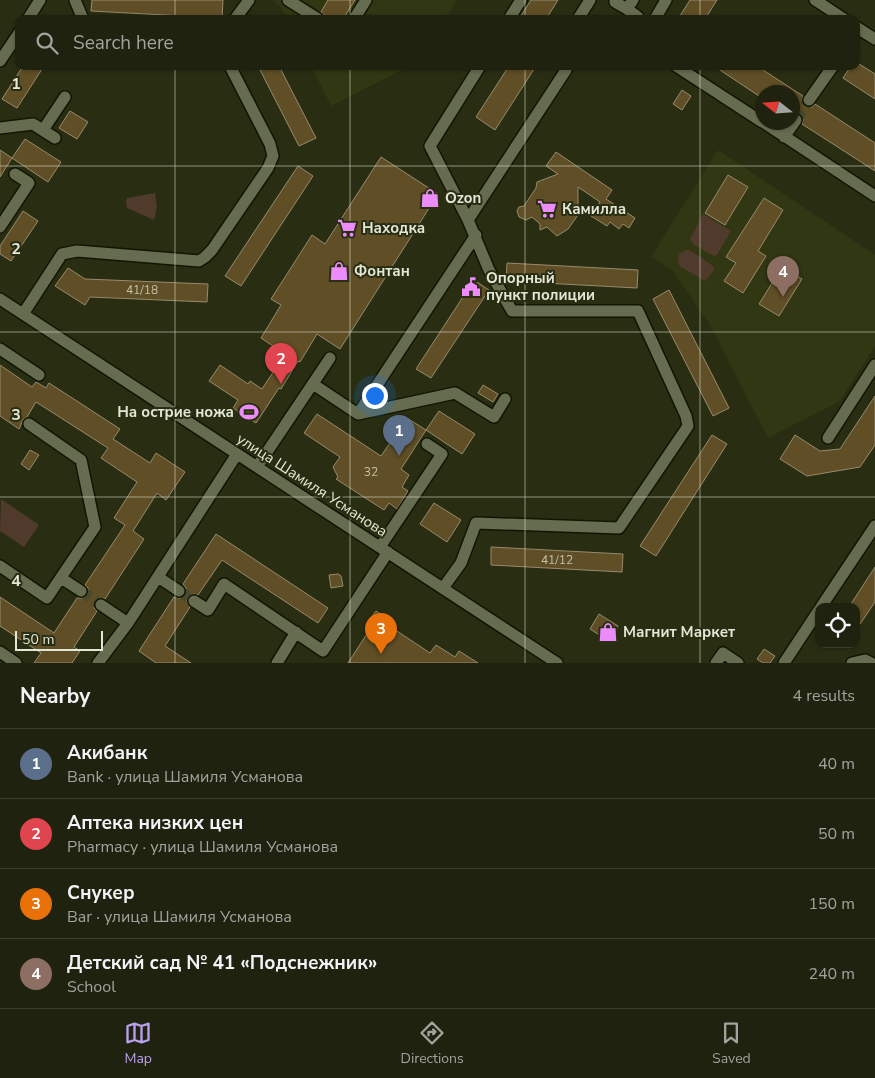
<!DOCTYPE html>
<meta charset="utf-8">
<style>
body{margin:0;font-family:"Nunito Sans",sans-serif;background:#272a17;color:#f1f3f6}
.controls{position:absolute;right:15px;bottom:15px;display:grid;overflow:hidden;border-radius:10px;box-shadow:0 1px 4px #0004}
.controls button{width:45px;height:45px;display:grid;place-items:center;padding:0;border:0;border-bottom:1px solid #3c3f2e;background:#1f220e;color:#f1f3f6;font:25px sans-serif}
.compass{position:absolute;left:755px;top:85px;width:45px;height:45px;border-radius:50%;background:#1f220e;box-shadow:0 1px 4px #0004;rotate:287deg}
.scale{position:absolute;left:15px;bottom:12px;width:88px;box-sizing:border-box;padding-left:5px;border:2px solid #e3e7d6;border-top:0;font-size:14px;line-height:18px;white-space:nowrap;color:#e3e7d6;-webkit-text-stroke:4px #292e13;paint-order:stroke}
.you{position:absolute;left:374px;top:395px;width:18px;height:18px;margin:-12px;border:4px solid #fff;border-radius:50%;background:#1a73e8;box-shadow:0 0 0 8px #1a73e833}
.badge{display:grid;place-items:center;width:32px;height:32px;border-radius:50%;background:#bca0f2;color:#fff;font-size:16px;font-weight:700}
.pin{position:absolute;translate:-50% -41px;filter:drop-shadow(0 1px 2px #0008)}
.pin::after{content:'';position:absolute;top:26px;width:18px;height:15px;background:inherit;clip-path:polygon(0 0,100% 0,50% 100%)}
.list{margin:0;padding:0;list-style:none}
h2{display:flex;justify-content:space-between;align-items:center;height:65px;margin:0;padding:0 20px;font-size:21px}
h2 small{font-size:16px;font-weight:400;color:#a1a49e}
.list li{display:grid;grid-template-columns:32px 1fr auto;gap:15px;align-items:center;box-sizing:border-box;height:70px;padding:0 20px;border-top:1px solid #3c3f2e}
.list b{display:block;font-size:19px;white-space:nowrap}
.list p{margin:0;font-size:16px;white-space:nowrap;color:#a1a49e}
.list em{font-size:16px;font-style:normal;color:#a1a49e}
.icon{flex:none;width:28px;height:28px;fill:none;stroke:currentColor;stroke-width:2;stroke-linecap:round;stroke-linejoin:round}
.map{position:relative;flex:none;width:875px;height:663px;overflow:hidden}
.search{position:absolute;background:#1f220e;box-shadow:0 1px 4px #0004;left:15px;right:15px;top:15px;height:55px;display:flex;align-items:center;gap:12px;box-sizing:border-box;padding:0 18px;border-radius:10px;color:#a1a49e;font-size:19px}
.sheet{height:345px;background:#1f220e}
nav{display:flex;justify-content:space-around;align-items:center;box-sizing:border-box;height:70px;border-top:1px solid #3c3f2e;background:#1f220e;font-size:14px;color:#a1a49e}
nav a{display:grid;justify-items:center;gap:2px}
nav .on{color:#bca0f2}
.map>svg:first-child{display:block}
.built{fill:#313613}
.green{fill:#4f3a2c}
.building{fill:#5f4e26;stroke:#988b6d}
.lines{fill:none;stroke-linecap:round;stroke-linejoin:round}
.minor-tunnel{stroke:#454a30;stroke-width:11;stroke-dasharray:11 5.5;stroke-linecap:butt}
.minor-casing{stroke:#121600;stroke-width:14}
.minor{stroke:#666c4f;stroke-width:11}
.grid{fill:none;stroke:#e3e7d6;stroke-width:1;stroke-opacity:0.55}
.labels{text-anchor:middle;stroke-width:4;stroke-linejoin:round;paint-order:stroke}
.number-label{font-size:12px;fill:#c2c1aa}
.poi-label{font-size:15px;font-weight:bold;fill:#e3e7d6;stroke:#292e13;text-anchor:start}
.street-label{font-size:15px;fill:#e3e7d6;stroke:#292e13}
.grid-label{font-size:16px;text-anchor:middle;font-weight:bold;fill:#e3e7d6;stroke:#292e13;stroke-width:4;stroke-linejoin:round;paint-order:stroke}
</style>
<div class="map">
<svg width="875" height="663" viewBox="0 0 875 663">
<rect width="100%" height="100%" fill="#292e13"/>
<path class="built" d="M272 0H457L445 19H287L280 6Z
M311 66H410L331 106Z
M718 150 875 255V346L840 401 768 438 709 323 672 270 651 257Z"/>
<path class="green" d="M155 193 157 206 154 220 127 208 126 202 127 198Z
M703 214 731 231 717 255 714 256 694 245 690 239Z
M686 250H690L713 266 714 270 705 281 681 267 678 263 679 254Z
M1 499 39 525 24 547 0 531Z"/>
<path class="building" d="M92 0H223L222 18 91 11Z
M328 0H355L343 19H330L321 12Z
M531 0H558L546 19H519Z
M690 0H717L705 19H678Z
M856 62 875 74V99L843 78 851 66H856Z
M23 66H44L17 108 2 99Z
M258 66H279L316 138 299 146Z
M509 66H536L495 130 476 117Z
M714 66H757L803 96 802 103 805 106 812 107 815 104 875 143V171L802 124 803 120 801 114 792 113V92H762V98Z
M682 90 691 96 682 110 673 104Z
M70 111 88 122 77 139 59 128Z
M25 139 61 162 48 182 12 158Z
M0 150 12 158 0 177Z
M556 152 612 190 606 199 635 218 629 228 623 224 619 229 610 222 607 226 591 216 600 202 578 187V215L568 229 557 236 547 227 540 230V224L532 217 526 220 519 217 517 211 519 207 524 206 536 188 537 182 558 174 546 166Z
M381 157 438 194 340 349 317 334 300 362 298 361 281 389 279 388 256 423 233 408 238 400 209 381 220 365 248 384 250 381 262 389 285 354 261 338 281 305 271 299 312 235 325 244Z
M298 166 313 176 241 286 225 276Z
M728 175 748 187 725 225 705 213Z
M764 198 783 210 758 251 766 256 743 293 724 281 736 263 726 257Z
M23 211 38 221 11 261 0 254V246Z
M507 263 638 270 637 288 506 281Z
M782 267 802 279 779 316 759 304Z
M68 268 85 279 208 284 207 302 90 297 85 305 55 286Z
M474 280 489 290 431 378 416 369Z
M669 290 729 408 713 416 653 299Z
M0 365 32 387 36 382 46 388 49 383 120 429 113 439 150 463 156 453 185 472 166 500 157 493 133 531 144 539 105 599 98 598 95 601 94 608 97 611 74 647 80 651 72 663H34L41 653 0 626V597L54 633 77 598H84L88 595V588L85 585 125 525 114 518 137 482 101 458 108 448 36 402 27 417 23 420 19 429 0 416Z
M483 385 498 394 493 402 478 393Z
M875 396V445L860 467 807 476 780 459 795 435 820 451 840 449Z
M439 411 475 434 462 454 426 430Z
M317 414 381 456 407 418 426 430 401 469 409 475 402 487 408 491 397 509 389 503 384 510 336 479 338 477 333 467 340 457 304 433Z
M712 435 727 444 656 556 640 546Z
M30 450 39 455 29 470 21 464Z
M434 503 461 520 447 542 420 524Z
M216 534 328 608 318 623 222 560 198 595 194 594 188 597 187 601 190 607 165 646 191 663H156L139 651 174 597 179 598 185 595 186 588 183 584Z
M491 547 623 554 622 572 491 565Z
M875 567V602L856 630V607H849Z
M338 574 341 576 343 586 331 588 329 575Z
M376 611 385 617 382 621 430 653 436 645 455 657 459 651 478 663H348L372 626 367 623Z
M599 614 618 626 609 641 590 629Z
M764 649 775 656 770 663H763L757 659Z"/>
<g class="lines">
<path class="minor-tunnel" d="M796 120 809 100
M81 591 101 605
M179 591 194 601"/>
<g class="minor-casing">
<path id="minor" d="M75 0 83 19
M288 0 318 19
M633 0 627 9 638 17
M815 0 844 19
M615 2 627 9
M28 19 40 0
M235 19 249 0
M354 19 366 0
M509 19 521 0
M578 19 590 0
M655 19 666 0
M856 27 875 39
M0 61 19 33
M676 66 762 122
M809 100 833 66
M763 122 875 196
M0 128 33 124 55 138
M43 130 65 97
M784 137 796 120
M468 220 566 70 565 66
M0 227 29 183 15 174
M0 299 557 663
M23 314 62 254 77 251 199 261 205 257 212 250 268 168 273 156 270 144 230 66
M0 349 39 375
M313 384 358 414 476 235
M358 414 455 393 494 417 505 399
M828 438 875 365
M257 467 330 358
M380 547 442 454 427 444
M0 566 47 598 95 527 81 460 29 424
M158 577 179 591
M61 578 81 591
M443 588 461 563 476 523 619 528 688 426 686 416 638 311H512L489 270 468 220 430 146 480 66
M194 601 208 610 224 584 323 651 388 552
M101 605 128 623
M821 607 875 526
M0 652 16 663
M98 663 128 623 237 454
M277 663 296 632
M716 663 723 653 738 663
M784 663 819 610
M852 663 865 660 871 663"/>
</g>
<use href="#minor" class="minor"/>
</g>
<path class="grid" d="M175 0V19M350 0V19M525 0V19M700 0V19M175 66V663M350 66V663M525 66V663M700 66V663M0 166H875M0 332H875M0 497H875"/>
<defs>
<g id="shop-bare" transform="scale(1.5)"><path d="M-5-2.5h2.3a2.7 3.5 0 0 1 5.4 0H5L5.5 6h-11ZM-1.5-2.5h3a1.5 2.3 0 0 0-3 0Z" fill="#ec8cfa" stroke="#292e13" stroke-width="2.5" paint-order="stroke"/></g>
<g id="supermarket-bare" transform="scale(1.5)"><path d="M-6-5.5h2.5l.6 2H6L4.5 2H-2.5L-4.4-4H-6ZM-1.5 3.2a1.3 1.3 0 1 0 .1 0ZM3 3.2a1.3 1.3 0 1 0 .1 0Z" fill="#ec8cfa" stroke="#292e13" stroke-width="2.5" paint-order="stroke"/></g>
<g id="civic-bare" transform="scale(1.5)"><path d="M-.6-6.5H3V-4.5H.6V-3L4-1V1h2V6H-6V1h2V-1L-.6-3ZM-1.2 2.5V6h2.4V2.5Z" fill="#ec8cfa" stroke="#292e13" stroke-width="2.5" paint-order="stroke"/></g>
<g id="stadium-bare" transform="scale(1.5)"><path d="M0-5a6.5 5 0 1 0 0 10a6.5 5 0 1 0 0-10ZM-3.5-1.8h7v3.6h-7Z" fill="#ec8cfa" stroke="#292e13" stroke-width="2.5" paint-order="stroke"/></g>
</defs>
<g fill-rule="evenodd">
<use href="#shop-bare" x="430" y="198"/>
<use href="#supermarket-bare" x="547" y="209"/>
<use href="#supermarket-bare" x="347" y="228"/>
<use href="#shop-bare" x="339" y="271"/>
<use href="#civic-bare" x="471" y="287"/>
<use href="#stadium-bare" x="249" y="412"/>
<use href="#shop-bare" x="608" y="632"/>
</g>
<g class="labels">
<g class="number-label">
<text x="142" y="294">41/18</text>
<text x="371" y="476">32</text>
<text x="557" y="564">41/12</text>
</g>
<g class="poi-label">
<text x="445" y="203">Ozon</text>
<text x="562" y="214">Камилла</text>
<text x="362" y="233">Находка</text>
<text x="354" y="276">Фонтан</text>
<text x="486" y="283">Опорный<tspan x="486" dy="17">пункт полиции</tspan></text>
<text x="234" y="417" text-anchor="end">На острие ножа</text>
<text x="623" y="637">Магнит Маркет</text>
</g>
<g class="street-label">
<text transform="translate(312 485) rotate(33)" y="5">улица Шамиля Усманова</text>
</g>
</g>
<g class="grid-label">
<text x="16" y="89">1</text>
<text x="16" y="254">2</text>
<text x="16" y="420">3</text>
<text x="16" y="586">4</text>
</g>
</svg>
<div class="controls">
<button><svg class="icon" aria-label="locate" viewBox="0 0 24 24"><circle cx="12" cy="12" r="6"/><path d="M12 2v4M12 18v4M2 12h4M18 12h4"/></svg></button>
</div>
<svg class="compass" viewBox="-18 -18 36 36"><path d="M0-13l5 13h-10z" fill="#e53935"/><path d="M0 13l5-13h-10z" fill="#a1a49e"/></svg>
<div class="scale">50 m</div>
<div class="you"></div>
<div class="pin badge" style="left:399px;top:456px;background:#5c6f8a">1</div>
<div class="pin badge" style="left:281px;top:384px;background:#e0444e">2</div>
<div class="pin badge" style="left:381px;top:654px;background:#e8710a">3</div>
<div class="pin badge" style="left:783px;top:297px;background:#8d6e63">4</div>
<div class="search"><svg class="icon" aria-label="search" viewBox="0 0 24 24"><circle cx="10" cy="10" r="6"/><path d="M15 15l6 6"/></svg>Search here</div>
</div>
<section class="sheet">
<h2>Nearby<small>4 results</small></h2>
<ul class="list">
<li><span class="badge" style="background:#5c6f8a">1</span><div><b>Акибанк</b><p>Bank · улица Шамиля Усманова</p></div><em>40 m</em></li>
<li><span class="badge" style="background:#e0444e">2</span><div><b>Аптека низких цен</b><p>Pharmacy · улица Шамиля Усманова</p></div><em>50 m</em></li>
<li><span class="badge" style="background:#e8710a">3</span><div><b>Снукер</b><p>Bar · улица Шамиля Усманова</p></div><em>150 m</em></li>
<li><span class="badge" style="background:#8d6e63">4</span><div><b>Детский сад № 41 «Подснежник»</b><p>School</p></div><em>240 m</em></li>
</ul>
</section>
<nav>
<a class="on"><svg class="icon" aria-label="map" viewBox="0 0 24 24"><path d="M3 6l6-2 6 2 6-2v14l-6 2-6-2-6 2zM9 4v14M15 6v14"/></svg>Map</a>
<a><svg class="icon" aria-label="directions" viewBox="0 0 24 24"><path d="M12 3l9 9-9 9-9-9zM9 14v-3h6M13 9l2 2-2 2"/></svg>Directions</a>
<a><svg class="icon" aria-label="saved" viewBox="0 0 24 24"><path d="M7 4h10v16l-5-4-5 4z"/></svg>Saved</a>
</nav>
